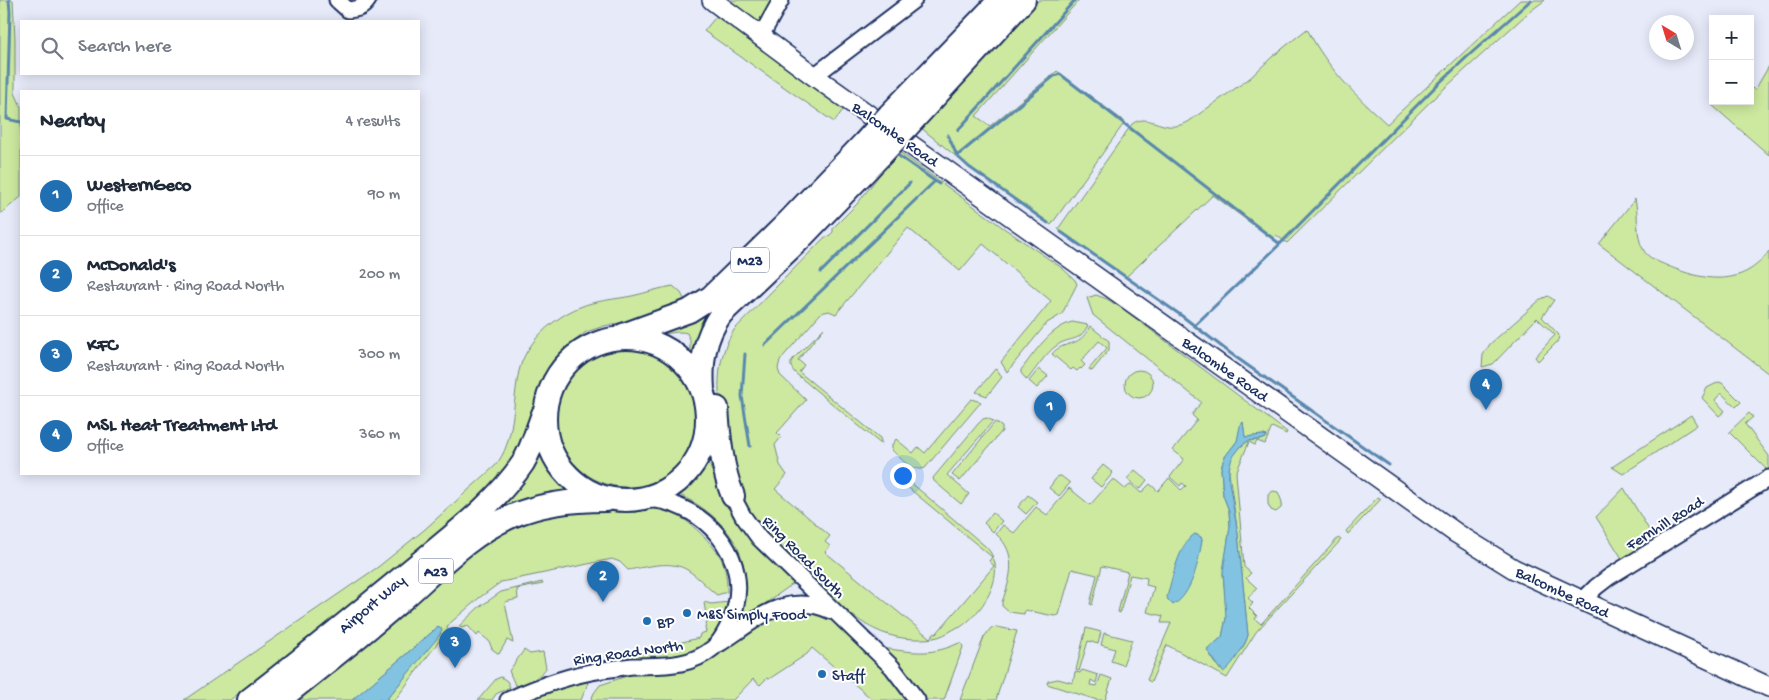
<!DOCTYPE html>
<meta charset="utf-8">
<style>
body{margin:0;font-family:"Gochi Hand",sans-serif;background:#f2f2f3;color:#1f2937}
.controls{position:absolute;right:15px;top:15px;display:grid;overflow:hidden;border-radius:0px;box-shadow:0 2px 12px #0003}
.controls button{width:45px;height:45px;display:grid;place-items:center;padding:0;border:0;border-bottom:1px solid #e0e1e3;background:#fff;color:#1f2937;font:25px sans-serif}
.compass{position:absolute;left:1649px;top:15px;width:45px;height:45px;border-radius:50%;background:#fff;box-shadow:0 2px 12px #0003;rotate:322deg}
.you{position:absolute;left:902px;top:475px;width:18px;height:18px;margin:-12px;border:4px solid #fff;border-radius:50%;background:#1a73e8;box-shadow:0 0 0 8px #1a73e833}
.badge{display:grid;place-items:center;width:32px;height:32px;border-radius:50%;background:#1f6fb2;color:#fff;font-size:16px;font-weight:700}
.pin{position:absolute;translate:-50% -41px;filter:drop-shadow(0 1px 2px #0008)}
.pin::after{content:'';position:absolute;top:26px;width:18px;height:15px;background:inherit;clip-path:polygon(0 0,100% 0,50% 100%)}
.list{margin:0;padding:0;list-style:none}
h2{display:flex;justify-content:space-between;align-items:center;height:65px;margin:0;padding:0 20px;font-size:21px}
h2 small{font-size:16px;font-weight:400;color:#747a83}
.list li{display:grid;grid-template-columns:32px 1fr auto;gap:15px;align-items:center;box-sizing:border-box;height:80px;padding:0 20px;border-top:1px solid #e0e1e3}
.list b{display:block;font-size:19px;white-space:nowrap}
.list p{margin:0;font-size:16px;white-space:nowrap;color:#747a83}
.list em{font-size:16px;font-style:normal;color:#747a83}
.icon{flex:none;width:28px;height:28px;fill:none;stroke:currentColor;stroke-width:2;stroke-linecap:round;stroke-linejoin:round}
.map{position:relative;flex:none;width:1769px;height:700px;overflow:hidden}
.search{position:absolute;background:#fff;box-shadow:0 2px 12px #0003;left:20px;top:20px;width:400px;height:55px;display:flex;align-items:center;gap:12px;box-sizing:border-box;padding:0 18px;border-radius:0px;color:#747a83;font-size:19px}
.panel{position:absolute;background:#fff;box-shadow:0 2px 12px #0003;left:20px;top:90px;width:400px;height:385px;border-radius:0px}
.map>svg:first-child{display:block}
.green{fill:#cde99f;stroke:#748c7e;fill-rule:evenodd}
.water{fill:#82c3e2;stroke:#5988ad}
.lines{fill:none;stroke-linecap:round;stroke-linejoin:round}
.stream{stroke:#5988ad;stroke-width:3}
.minor-casing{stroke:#1b2f5e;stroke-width:19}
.major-casing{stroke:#1b2f5e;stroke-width:22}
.highway-casing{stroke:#1b2f5e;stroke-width:26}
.minor{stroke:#fff;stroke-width:15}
.major{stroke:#fff;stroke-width:19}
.highway{stroke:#fff;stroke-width:22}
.highway-bridge-casing{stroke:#1b2f5e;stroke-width:26;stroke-linecap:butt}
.highway-bridge{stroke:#fff;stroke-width:22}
.poi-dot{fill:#1f6fb2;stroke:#fff;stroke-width:2}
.labels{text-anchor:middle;stroke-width:4;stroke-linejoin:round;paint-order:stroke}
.shield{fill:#fff;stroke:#5f6d8e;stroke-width:1}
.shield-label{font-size:15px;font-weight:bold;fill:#1b2f5e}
.street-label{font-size:16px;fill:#1b2f5e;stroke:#fff}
.poi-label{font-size:16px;fill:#1b2f5e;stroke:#fff;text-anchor:start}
</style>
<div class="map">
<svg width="1769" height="700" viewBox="0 0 1769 700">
<rect width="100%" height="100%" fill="#e7eaf9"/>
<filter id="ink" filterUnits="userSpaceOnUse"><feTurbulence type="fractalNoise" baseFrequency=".02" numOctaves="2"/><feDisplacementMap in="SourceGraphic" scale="10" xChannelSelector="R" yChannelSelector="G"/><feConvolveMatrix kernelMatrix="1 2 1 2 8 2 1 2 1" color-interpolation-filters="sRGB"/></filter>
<g filter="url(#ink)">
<path class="green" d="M0 0H13L15 38V93L21 106V197L0 214Z
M730 0H775L762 23 845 107 834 122 704 31Z
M1039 0H1079L976 116 990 126 1057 71 1125 122 1051 225 969 167 920 127Z
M1520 0H1545L1528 13 1436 96 1287 243 1276 235 1272 239 1213 195 1126 277 1058 229 1132 124C1144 115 1155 124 1168 126 1175 127 1182 125 1188 122L1250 78 1272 57 1307 29C1328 69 1354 94 1387 124Z
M1769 66V155L1712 105 1715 101H1750V87L1755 90Z
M898 151 1005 229 1062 268 1075 280 1077 284 1062 314 1047 323 1007 372 1001 362 1051 301 983 244 960 271 908 228 836 314 829 311 821 313 780 360 778 369 780 375 806 400 777 433 781 437 775 445 780 465 787 475 775 489 830 536 825 542 830 546 825 552 930 638 934 633 936 634 994 566 989 561 992 557 905 485 900 489 897 487 903 481H909L985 546C1011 570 983 613 959 628L958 627C952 630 945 635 938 637 931 639 923 639 916 639 865 639 835 599 801 567 780 547 755 528 743 502 738 490 736 475 732 462 721 418 708 371 734 330L825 237H828L833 232V228L857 204Z
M1635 199C1639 215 1635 235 1643 249 1647 258 1659 262 1668 266 1704 281 1743 288 1769 251V374L1599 244Z
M673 286 681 293 685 301 654 316 604 326 586 332 562 351 545 374 537 392 533 414 512 464 489 491 312 639 230 700H184L378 567 424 530 495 466C516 441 512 402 519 371 526 342 553 318 580 307 593 301 617 299 632 296 646 293 659 288 673 286Z
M1096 295 1107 299 1123 309 1287 432 1286 434 1272 427 1265 444 1257 441 1255 445 1249 442 1236 473 1244 567 1251 573 1246 578 1257 588 1248 598 1253 603 1249 608 1257 616 1255 619 1261 624 1338 538 1341 540 1256 632 1227 678 1167 645 1151 682 1147 680 1171 623H1161L1163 616 1147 612 1154 587 1146 585 1147 578 1130 575 1120 613 1118 612 1128 572 1102 566 1092 605 1090 604 1097 575 1072 569 1059 615 1054 616 1025 610 1024 614 1009 612 1002 606V602C1011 578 1018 553 996 534L1003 525 1014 533 1036 507 1047 515 1069 488 1090 505 1113 479 1125 489 1131 484 1141 493 1150 484 1158 491 1169 478 1181 490 1186 486 1182 483 1180 486 1170 477 1184 459 1173 450 1197 420 1192 415 1201 402 1093 315 1087 298ZM1243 422 1245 437 1263 435 1267 436 1264 439 1248 441 1237 450 1230 461 1229 473 1238 534 1248 635C1245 650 1231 660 1220 670L1207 650 1222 637 1227 614 1223 574 1230 527 1229 511 1223 495 1221 469 1224 458 1237 441ZM1195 534 1201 537 1202 540 1200 550 1183 551 1188 541Z
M1548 296 1554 300 1542 317 1559 335 1558 341 1538 361 1535 357 1555 335 1537 318 1493 364 1482 367 1483 355 1490 344 1541 299Z
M717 301 695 360 690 353V340L687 333C677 330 669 335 660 333Z
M1072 322 1088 325C1079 344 1069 336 1056 346 1046 353 1035 370 1027 380L1021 373V370C1035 352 1049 329 1072 322Z
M1090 326 1109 341V350L1092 371 1089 369 1107 348 1099 341 1081 361 1085 365 1081 369 1080 368 1077 371 1073 368 1071 370 1052 354C1064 339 1079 350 1090 326Z
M824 328 798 360 804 365 799 372 880 438 882 445 795 373C791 368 789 364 793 359Z
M556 416a71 71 0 1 1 142 0a71 71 0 1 1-142 0Z
M996 368 1002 377 987 396 976 392Z
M1039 369 1048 376 1037 388 1029 381Z
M1125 384a14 14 0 1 1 28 0a14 14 0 1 1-28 0Z
M1719 382 1722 383 1741 402 1736 407 1721 393 1715 400 1725 411 1719 416 1702 398 1707 388Z
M971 399 981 402 925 468C913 473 900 458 892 450V445L896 439 913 453 918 447 925 453Z
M1749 413 1753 417 1745 424 1769 456V473L1743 487 1742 486 1767 470 1729 432Z
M1691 415 1697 425 1623 474 1612 467Z
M987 418 993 421 947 475 969 494 961 504 934 481 933 478 978 424 983 419Z
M995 422 1002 427V431L960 481 952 475Z
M544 451C553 469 565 482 581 493L425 565 528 474Z
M706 457 720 490 757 545 794 583 738 623C740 612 744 600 745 588 749 543 713 508 673 492L692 476Z
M1103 465 1113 473 1101 487 1091 479Z
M1135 470 1147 480 1140 489 1127 479Z
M1058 476H1061L1070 483 1059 496 1049 488Z
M1624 488 1655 540 1623 560 1596 517Z
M1273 491 1278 492 1282 502 1281 508 1276 512 1271 510 1268 504V495Z
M1028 495 1037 502 1026 514 1018 507Z
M1378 497 1381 499 1348 534 1346 531Z
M623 508C637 508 652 507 666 510 683 514 712 542 721 558 726 568 727 580 727 592L717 595 713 592C705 585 698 577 689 571 672 559 647 567 628 570L620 562 612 559 501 582 479 598 448 625 447 627 448 629 395 700H386L405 677 438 627 352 700H290L475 549 531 517Z
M993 513 1002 521 993 532 984 523Z
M542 582 543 584 517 589 518 599 505 602 513 643 507 640 499 654 492 649 489 641 479 633 477 636 468 626 461 628 459 626 478 608 501 592Z
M704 602 711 604 729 602C725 630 702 653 673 658 664 659 655 659 646 660 637 660 624 663 616 661L630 657 629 652 642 653 679 646 678 643 699 638 700 634 706 632 705 628 707 622Z
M796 607 824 615 831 620 887 670 912 700H873L812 648 807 654 769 679 767 678 760 685 753 679 733 700H591L594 693 600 685 633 674 667 673 693 666 772 615Z
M997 627 1017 631 996 700H960L984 637 991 628Z
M1086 628 1101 632 1098 644 1088 641 1079 671 1076 670Z
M1104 633 1132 640 1123 665 1111 661 1115 649 1101 645Z
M959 643 962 644 963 647 944 700H925L910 678 885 652 886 649H889C917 653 933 655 959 643Z
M524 650 530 654 543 652 546 668C541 676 523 688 515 685L509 671Z
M1082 670 1098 675 1096 683 1091 680 1090 685 1097 686 1101 675 1112 679 1105 700H1097L1047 684 1048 681 1058 679 1073 683 1075 672 1080 673Z
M501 677 507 681 510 687 496 694 492 700H478L496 679Z
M582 681 588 683 581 700H529L561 687Z"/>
<path class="water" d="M1243 422 1245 437 1263 435 1267 436 1264 439 1248 441 1242 445 1232 458 1229 469V482L1238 534 1248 635C1246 644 1231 668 1223 672L1207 650 1222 637 1226 618 1223 571 1230 527 1229 511 1223 495 1221 469 1224 458 1237 441 1240 426Z
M1195 534 1201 537 1202 540C1199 560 1192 595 1173 605L1168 600 1167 597C1172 579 1179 543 1195 534Z
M438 627 442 629 440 635 386 700H352Z"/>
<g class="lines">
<path class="stream" d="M9 0 10 12 7 119 21 122
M958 130 1075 0
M948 135 957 156 1054 76 1060 74 1280 244 1435 87 1467 57 1531 0
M899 156 939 184
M958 157 969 167 1048 223
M1061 232 1182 316 1230 353 1389 465
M821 272 910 183
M1196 324 1280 244
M765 345 933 183
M745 354 742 396 750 446"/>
<g class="minor-casing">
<path id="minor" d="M337 0 348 10C358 9 363 8 368 0
M761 36 781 0
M814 76 914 0
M705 415 711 449
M728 488 743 516 759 538 892 667 917 700
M1582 601 1596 587 1609 577 1769 478
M719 644C757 620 784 590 831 611
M508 700C539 686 569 675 602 670 612 669 623 667 633 666 661 665 689 668 713 648 722 641 732 620 735 609 748 560 713 515 666 502 655 499 644 500 632 499"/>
</g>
<g class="major-casing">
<path id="major" d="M712 0 814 76 1456 533 1514 569 1769 687"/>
</g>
<g class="highway-casing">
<path id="highway" d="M889 115 1000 0
M907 127 1024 0
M623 335 689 311 711 297 784 226 864 143
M545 419a81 81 0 1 1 162 0a81 81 0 1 1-162 0Z
M703 390C701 362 704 338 721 314L799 240 881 155
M717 408C719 437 722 469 733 496
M249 700C306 656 361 611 417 565 454 534 496 503 523 463 532 448 537 430 543 414
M279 700C321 667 363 634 403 599 437 569 470 534 512 516 542 503 574 500 606 500"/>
</g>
<use href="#minor" class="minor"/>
<use href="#major" class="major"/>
<use href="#highway" class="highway"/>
<g class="highway-bridge-casing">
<path id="highway-bridge" d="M864 143 889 115
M881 155 907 127"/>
</g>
<use href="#highway-bridge" class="highway-bridge"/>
</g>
</g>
<g class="poi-dot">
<circle cx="687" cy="613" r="5"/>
<circle cx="647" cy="621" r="5"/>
<circle cx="822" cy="674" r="5"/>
</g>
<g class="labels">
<g class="shield">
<rect x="731" y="247.5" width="38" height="25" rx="4"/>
<rect x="418.5" y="558.5" width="35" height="25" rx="4"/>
</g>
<g class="shield-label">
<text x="750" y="265">M23</text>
<text x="436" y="576">A23</text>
</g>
<g class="street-label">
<text transform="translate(896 133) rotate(35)" y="6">Balcombe Road</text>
<text transform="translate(1226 368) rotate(35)" y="6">Balcombe Road</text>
<text transform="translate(1664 522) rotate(-32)" y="6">Fernhill Road</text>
<text transform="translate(805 556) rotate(45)" y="6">Ring Road South</text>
<text transform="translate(1563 591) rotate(25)" y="6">Balcombe Road</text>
<text transform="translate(371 603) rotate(-40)" y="6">Airport Way</text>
<text transform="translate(628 651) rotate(-8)" y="6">Ring Road North</text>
</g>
<g class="poi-label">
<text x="697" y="619">M&amp;S Simply Food</text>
<text x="657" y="627">BP</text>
<text x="832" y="680">Staff</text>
</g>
</g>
</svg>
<div class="controls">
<button>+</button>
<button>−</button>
</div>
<svg class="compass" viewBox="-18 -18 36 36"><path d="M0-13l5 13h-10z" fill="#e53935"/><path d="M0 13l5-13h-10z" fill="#747a83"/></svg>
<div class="you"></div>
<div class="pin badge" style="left:1050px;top:432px">1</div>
<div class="pin badge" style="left:603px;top:602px">2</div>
<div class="pin badge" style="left:455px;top:668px">3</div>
<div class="pin badge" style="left:1486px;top:410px">4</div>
<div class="search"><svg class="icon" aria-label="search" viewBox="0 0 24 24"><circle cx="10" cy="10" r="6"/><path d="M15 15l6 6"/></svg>Search here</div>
<section class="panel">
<h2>Nearby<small>4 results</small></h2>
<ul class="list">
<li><span class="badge">1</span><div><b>WesternGeco</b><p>Office</p></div><em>90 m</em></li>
<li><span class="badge">2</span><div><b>McDonald's</b><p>Restaurant · Ring Road North</p></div><em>200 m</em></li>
<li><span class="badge">3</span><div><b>KFC</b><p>Restaurant · Ring Road North</p></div><em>300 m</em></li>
<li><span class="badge">4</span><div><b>MSL Heat Treatment Ltd</b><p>Office</p></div><em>360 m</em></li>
</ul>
</section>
</div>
